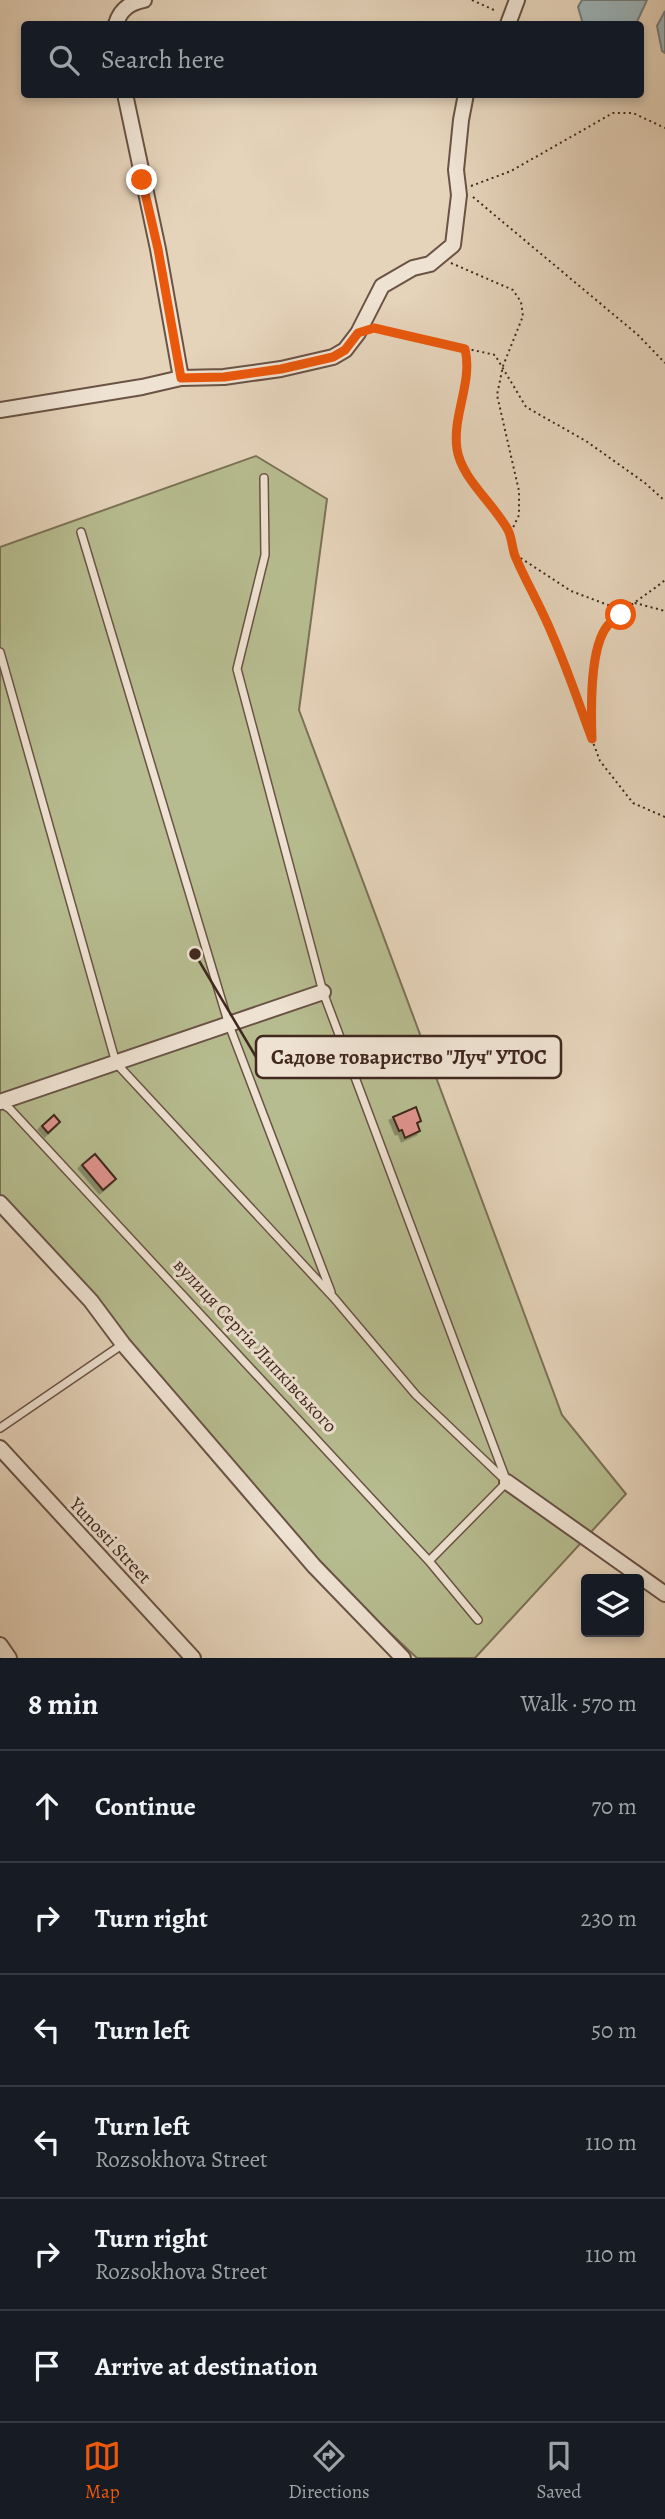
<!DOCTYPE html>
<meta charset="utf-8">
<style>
body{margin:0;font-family:Alegreya,serif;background:#242831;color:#f1f3f6}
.controls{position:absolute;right:21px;bottom:21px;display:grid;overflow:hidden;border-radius:7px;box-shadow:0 4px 10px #0003}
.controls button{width:63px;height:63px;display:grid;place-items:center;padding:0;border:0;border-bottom:2px solid #363941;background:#171b24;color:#f1f3f6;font:35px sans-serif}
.stop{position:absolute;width:21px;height:21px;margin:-16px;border:5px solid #ea580c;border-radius:50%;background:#fff}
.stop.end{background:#ea580c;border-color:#fff;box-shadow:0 2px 7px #0008}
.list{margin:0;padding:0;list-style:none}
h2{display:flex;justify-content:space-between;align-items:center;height:91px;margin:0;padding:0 28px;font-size:30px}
h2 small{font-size:23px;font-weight:400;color:#9ea1a6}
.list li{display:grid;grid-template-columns:46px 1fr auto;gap:21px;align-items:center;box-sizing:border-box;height:112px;padding:0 28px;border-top:2px solid #363941}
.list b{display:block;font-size:26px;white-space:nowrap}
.list p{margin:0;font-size:23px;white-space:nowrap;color:#9ea1a6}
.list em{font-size:23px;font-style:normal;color:#9ea1a6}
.icon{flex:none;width:38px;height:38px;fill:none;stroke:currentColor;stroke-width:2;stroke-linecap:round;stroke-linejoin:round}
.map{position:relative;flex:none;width:665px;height:1658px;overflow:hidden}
.search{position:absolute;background:#171b24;box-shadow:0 4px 10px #0003;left:21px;right:21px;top:21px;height:77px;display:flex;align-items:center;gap:18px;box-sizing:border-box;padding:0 24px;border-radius:7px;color:#9ea1a6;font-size:26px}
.sheet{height:763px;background:#171b24}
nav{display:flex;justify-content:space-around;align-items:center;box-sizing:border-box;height:98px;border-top:2px solid #363941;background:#171b24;font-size:19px;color:#9ea1a6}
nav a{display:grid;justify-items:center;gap:4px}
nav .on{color:#ea580c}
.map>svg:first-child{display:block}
.green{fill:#b6bc8f;stroke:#7c7256;stroke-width:2}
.water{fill:#9bb5bb;stroke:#777d7c;stroke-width:2}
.building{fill:#df948d;stroke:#41281e;stroke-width:2;filter:url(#shadow)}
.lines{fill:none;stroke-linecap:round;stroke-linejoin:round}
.service-casing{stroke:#6a5345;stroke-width:10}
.minor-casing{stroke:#6a5345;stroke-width:18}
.path{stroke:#41281e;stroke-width:2;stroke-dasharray:2 3.5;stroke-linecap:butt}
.service{stroke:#eee2d2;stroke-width:7}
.minor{stroke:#eee2d2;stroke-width:14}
.route{stroke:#ea580c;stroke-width:9}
.labels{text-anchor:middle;stroke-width:6;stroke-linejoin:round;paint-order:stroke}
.street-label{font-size:19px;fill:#41281e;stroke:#eee2d2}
.leader{fill:none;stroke:#41281e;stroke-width:2.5}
.callout-dot{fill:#41281e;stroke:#eee2d2;stroke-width:2.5}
.callout{fill:#eee2d2;stroke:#41281e;stroke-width:2.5}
.callout-label{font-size:21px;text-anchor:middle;font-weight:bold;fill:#41281e}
</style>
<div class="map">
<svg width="665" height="1658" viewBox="0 0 665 1658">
<defs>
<filter id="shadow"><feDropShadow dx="-3.5" dy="3.5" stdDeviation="0" flood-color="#0004"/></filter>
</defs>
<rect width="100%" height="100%" fill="#e5d3ba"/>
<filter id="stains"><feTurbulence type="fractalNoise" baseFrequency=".00286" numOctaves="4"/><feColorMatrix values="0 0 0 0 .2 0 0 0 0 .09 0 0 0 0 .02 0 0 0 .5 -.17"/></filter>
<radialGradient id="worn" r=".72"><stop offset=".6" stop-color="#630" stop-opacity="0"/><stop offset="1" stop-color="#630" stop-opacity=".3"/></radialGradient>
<path class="green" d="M256 456 327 499 299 710 562 1415 626 1494 475 1658H417L310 1558 0 1197V547Z"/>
<path class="water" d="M582 0H647L636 24H583L578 7Z
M665 11V53L662 51 657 26Z"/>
<path class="building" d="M416 1107 421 1121 417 1123 420 1131 405 1138 402 1130 399 1131 393 1117Z
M54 1115 60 1122 48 1133 42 1126Z
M95 1154 116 1179 103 1190 82 1165Z"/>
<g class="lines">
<g class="service-casing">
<path id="service" d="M264 478 265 555 237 669 323 992 507 1482
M81 532 229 1025 331 1292
M0 652 116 1063 334 1298 416 1395 504 1479
M1 1103 10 1109 429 1561 478 1620
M0 1428 123 1344
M429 1561 507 1482"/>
</g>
<g class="minor-casing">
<path id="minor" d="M116 24C120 10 129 3 144 0
M508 24 517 0
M125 94 158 249 181 378
M0 410 142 387 181 378 224 377 281 369 333 357 345 350 358 333 382 286 413 268 430 264 453 245 459 195 456 170 461 120 466 94
M0 1102 323 992
M0 1203 91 1301 123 1344 314 1566 403 1658
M0 1448 193 1658
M507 1482 665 1594
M0 1645 9 1658"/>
</g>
<path class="path" d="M472 0 496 11
M471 186 511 171 613 113H633L665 128
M473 197 638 335 665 363
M451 263 513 290 521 302 523 316 503 366 497 395 519 491V515L510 534
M375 328 495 355 526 407 586 441 645 483 665 501
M465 349 468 379 457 429V450L465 472 498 512 510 534 515 554 552 634 600 761 633 803 665 817
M516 555 571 591 608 605 635 603 665 611
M592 734C591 701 588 657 606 628 616 613 650 593 665 580"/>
<use href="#service" class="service"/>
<use href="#minor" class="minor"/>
</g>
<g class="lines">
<path class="route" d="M142 180 158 249 181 378 224 377 281 369 333 357 345 350 358 333 374 328 465 349C473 383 452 415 457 449 461 478 494 504 508 530 512 538 512 548 515 556 526 582 541 607 552 634 567 668 579 704 592 739 591 711 589 647 608 625 612 621 617 618 621 615"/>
</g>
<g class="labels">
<g class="street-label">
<text transform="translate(256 1345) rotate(47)" y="7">вулиця Сергія Липківського</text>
<text transform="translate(111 1540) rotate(47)" y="7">Yunosti Street</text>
</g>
</g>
<path class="leader" d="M195 954L256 1057"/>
<circle class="callout-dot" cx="195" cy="954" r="7"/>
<rect class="callout" x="256" y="1036" width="305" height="42" rx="7"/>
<g class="callout-label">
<text x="409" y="1064">Садове товариство "Луч" УТОС</text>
</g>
<rect width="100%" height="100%" filter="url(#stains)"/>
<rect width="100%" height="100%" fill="url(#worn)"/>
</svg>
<div class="controls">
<button><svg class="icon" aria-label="layers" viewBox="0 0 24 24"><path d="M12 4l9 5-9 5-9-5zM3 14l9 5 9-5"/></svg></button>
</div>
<div class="stop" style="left:621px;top:615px"></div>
<div class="stop end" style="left:142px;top:180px"></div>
<div class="search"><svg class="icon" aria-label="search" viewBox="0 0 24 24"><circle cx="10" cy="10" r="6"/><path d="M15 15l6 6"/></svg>Search here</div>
</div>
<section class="sheet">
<h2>8 min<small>Walk · 570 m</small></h2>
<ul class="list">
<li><svg class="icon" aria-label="ahead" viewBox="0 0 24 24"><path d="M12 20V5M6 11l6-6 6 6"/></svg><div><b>Continue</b></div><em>70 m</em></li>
<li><svg class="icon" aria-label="right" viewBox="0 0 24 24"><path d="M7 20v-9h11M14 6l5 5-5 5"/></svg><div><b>Turn right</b></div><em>230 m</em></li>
<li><svg class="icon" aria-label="left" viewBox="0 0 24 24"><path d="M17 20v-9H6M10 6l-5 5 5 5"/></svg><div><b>Turn left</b></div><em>50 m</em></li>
<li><svg class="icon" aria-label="left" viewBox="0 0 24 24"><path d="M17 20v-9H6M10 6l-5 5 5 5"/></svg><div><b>Turn left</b><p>Rozsokhova Street</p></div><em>110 m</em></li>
<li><svg class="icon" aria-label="right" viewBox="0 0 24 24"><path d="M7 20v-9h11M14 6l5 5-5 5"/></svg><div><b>Turn right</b><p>Rozsokhova Street</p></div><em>110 m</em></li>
<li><svg class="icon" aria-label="arrive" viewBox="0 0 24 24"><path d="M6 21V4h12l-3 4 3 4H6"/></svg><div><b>Arrive at destination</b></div></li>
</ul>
</section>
<nav>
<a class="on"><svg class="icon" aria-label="map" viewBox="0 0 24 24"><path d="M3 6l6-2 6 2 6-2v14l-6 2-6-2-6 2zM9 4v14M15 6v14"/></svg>Map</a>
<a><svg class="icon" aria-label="directions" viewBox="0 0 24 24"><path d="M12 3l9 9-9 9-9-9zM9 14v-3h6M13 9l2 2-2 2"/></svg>Directions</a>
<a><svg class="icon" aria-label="saved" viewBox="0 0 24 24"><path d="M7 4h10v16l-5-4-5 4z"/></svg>Saved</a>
</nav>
